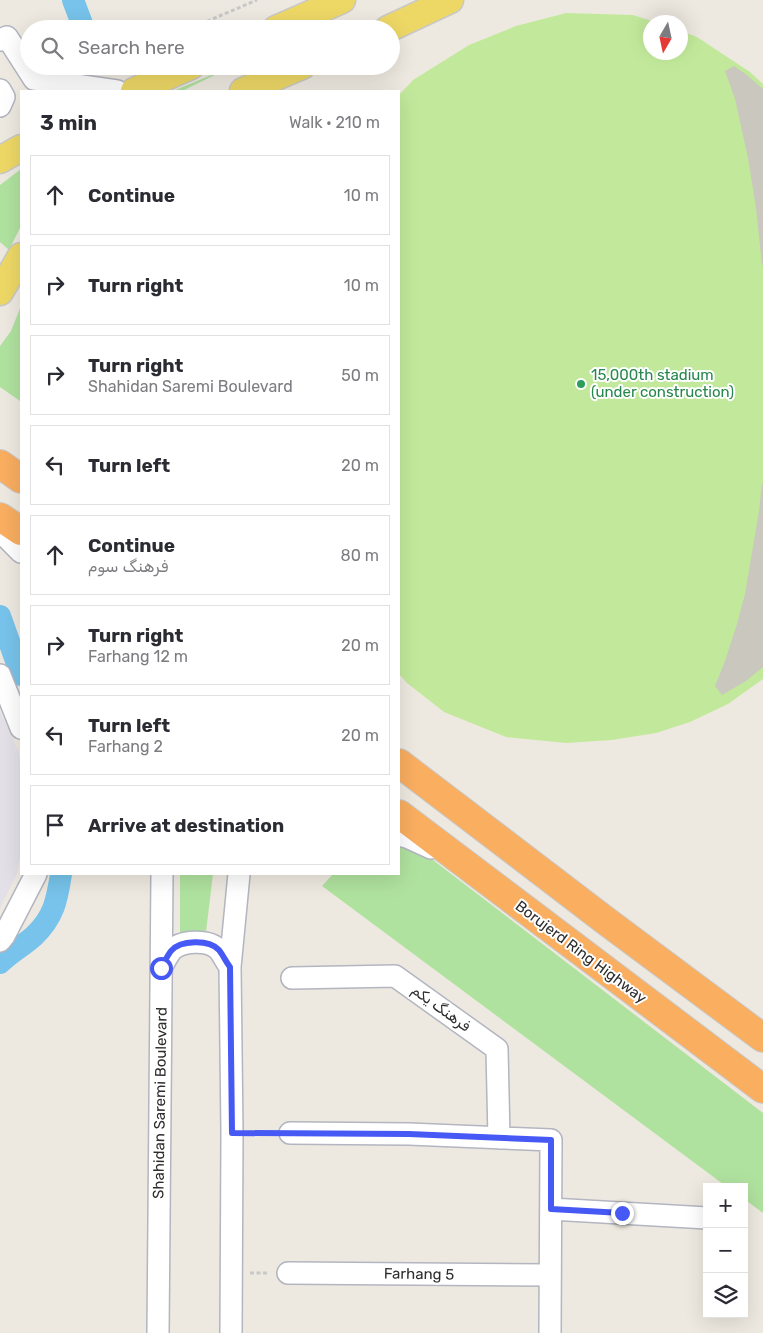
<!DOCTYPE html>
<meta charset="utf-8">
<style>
body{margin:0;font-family:Rubik,Cairo,sans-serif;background:#f7f7f7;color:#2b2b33}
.controls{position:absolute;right:15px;bottom:15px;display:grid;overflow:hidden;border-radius:0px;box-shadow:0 5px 20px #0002}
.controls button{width:45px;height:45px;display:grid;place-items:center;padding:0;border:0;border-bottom:1px solid #e1e1e2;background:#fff;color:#2b2b33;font:25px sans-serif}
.compass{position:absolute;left:643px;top:15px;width:45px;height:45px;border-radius:50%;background:#fff;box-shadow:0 5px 20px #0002;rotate:189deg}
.stop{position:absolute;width:15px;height:15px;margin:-11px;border:4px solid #4759f4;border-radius:50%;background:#fff}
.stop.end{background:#4759f4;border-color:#fff;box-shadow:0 1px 5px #0008}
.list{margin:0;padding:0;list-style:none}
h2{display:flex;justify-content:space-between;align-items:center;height:65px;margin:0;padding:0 20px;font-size:21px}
h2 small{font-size:16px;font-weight:400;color:#7c7c81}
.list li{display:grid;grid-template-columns:32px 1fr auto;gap:15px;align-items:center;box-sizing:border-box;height:80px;margin:0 10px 10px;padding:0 10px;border:1px solid #e1e1e2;border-radius:0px}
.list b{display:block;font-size:19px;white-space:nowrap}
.list p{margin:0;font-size:16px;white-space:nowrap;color:#7c7c81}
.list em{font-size:16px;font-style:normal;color:#7c7c81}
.icon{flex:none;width:28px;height:28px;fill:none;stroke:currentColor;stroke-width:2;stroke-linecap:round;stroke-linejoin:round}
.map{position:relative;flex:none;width:763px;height:1333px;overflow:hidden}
.search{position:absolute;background:#fff;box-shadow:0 5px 20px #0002;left:20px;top:20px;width:380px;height:55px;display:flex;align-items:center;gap:12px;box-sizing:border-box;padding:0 18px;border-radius:28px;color:#7c7c81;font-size:19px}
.panel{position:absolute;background:#fff;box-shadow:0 5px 20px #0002;left:20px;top:90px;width:380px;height:785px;border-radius:0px}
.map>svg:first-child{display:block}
.industrial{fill:#e3e0e7}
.green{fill:#b0e29f}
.pitch{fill:#c2e99b}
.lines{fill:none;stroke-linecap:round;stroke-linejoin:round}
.canal{stroke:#77c3eb;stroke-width:22}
.building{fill:#cac7be}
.minor-casing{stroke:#b3b5c0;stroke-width:24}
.major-casing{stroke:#c8c8c8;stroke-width:29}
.highway-casing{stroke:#c8c8c8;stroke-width:30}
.path{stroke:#c8c8c8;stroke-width:3;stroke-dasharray:4 2.5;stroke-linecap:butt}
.minor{stroke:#fff;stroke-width:21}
.major{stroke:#edd866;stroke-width:26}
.highway{stroke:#f9ae60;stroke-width:28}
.route{stroke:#4759f4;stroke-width:6}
.leisure-dot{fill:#2e9e5b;stroke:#fff;stroke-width:2}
.labels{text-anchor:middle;stroke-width:4;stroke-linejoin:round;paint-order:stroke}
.leisure-label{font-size:15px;fill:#27864d;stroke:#fff;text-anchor:start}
.street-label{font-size:15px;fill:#2d2d2d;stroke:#fff}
</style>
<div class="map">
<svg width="763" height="1333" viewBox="0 0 763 1333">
<rect width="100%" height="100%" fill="#eee9e0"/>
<path class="industrial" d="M0 711 19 753 21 773V851L17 874 0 908Z"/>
<path class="green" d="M233 66 182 91H173Z
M21 169V226L9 250 0 242V185Z
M21 306V396L20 401 0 387V346L11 331Z
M399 834 763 1113V1213L744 1199V1187H727L322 886 333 874H399Z
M180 874H213L206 932 180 934Z"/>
<path class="pitch" d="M566 13 633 15 655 22H650V52H680L681 31 697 37 750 72 763 84V679L728 704 690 722 656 733 612 740 566 743 506 737 444 712 407 683 399 674V95L413 80 469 45 516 26Z"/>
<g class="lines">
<path class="canal" d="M73 0 84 29
M0 616 21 675
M0 963C10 953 23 946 34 936 54 917 57 900 61 874"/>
</g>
<path class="building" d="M734 66 747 75 763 89V265H762L756 208 748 158 735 99 725 71Z
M762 484H763V667L746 681 722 695 715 686 725 661 737 624 745 594 759 511Z"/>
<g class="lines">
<g class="minor-casing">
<path id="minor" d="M0 40 7 37 34 79 117 91
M0 90 4 97 0 106
M0 531 21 552
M0 675 21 728
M399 835 407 837 431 848
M0 941 4 936 36 874
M161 968C164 963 167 956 171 951 180 940 209 939 219 950 223 955 226 962 230 967
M292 978 395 976 497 1049 499 1138
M290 1133 409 1134 551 1140 550 1333
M551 1209 707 1218
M288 1273 550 1275
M158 1333 162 874
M231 1333 232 1133 230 967 239 874"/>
</g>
<g class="major-casing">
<path id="major" d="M276 29 342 0
M388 29 450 0
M134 91 191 66
M243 91 302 66
M0 160 21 148
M0 292 21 256"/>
</g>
<g class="highway-casing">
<path id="highway" d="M0 464 21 479
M0 517 21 531
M399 763 606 921 763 1038
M399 814 763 1089"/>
</g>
<path class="path" d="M189 29 257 0
M252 1133H271
M250 1273H269"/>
<use href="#minor" class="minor"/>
<use href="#major" class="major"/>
<use href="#highway" class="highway"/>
</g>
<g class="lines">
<path class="route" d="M161 968C164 963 167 956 171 951 180 940 209 939 219 950 223 955 226 962 230 967L232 1133 409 1134 551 1140V1209L622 1213"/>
</g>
<circle class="leisure-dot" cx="581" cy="384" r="5"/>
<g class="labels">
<g class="leisure-label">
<text x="591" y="380">15,000th stadium<tspan x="591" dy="17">(under construction)</tspan></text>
</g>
<g class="street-label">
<text transform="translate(581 952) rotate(37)" y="5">Borujerd Ring Highway</text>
<text transform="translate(441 1008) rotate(36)" y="5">فرهنگ یکم</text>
<text transform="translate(160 1103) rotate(-89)" y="5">Shahidan Saremi Boulevard</text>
<text transform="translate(419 1274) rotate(1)" y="5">Farhang 5</text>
</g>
</g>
</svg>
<div class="controls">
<button>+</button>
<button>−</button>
<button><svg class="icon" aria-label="layers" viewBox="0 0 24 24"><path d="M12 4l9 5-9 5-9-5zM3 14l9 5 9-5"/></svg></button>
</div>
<svg class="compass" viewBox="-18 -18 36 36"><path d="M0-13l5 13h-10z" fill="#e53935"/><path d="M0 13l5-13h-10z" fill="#7c7c81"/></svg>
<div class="stop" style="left:161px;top:968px"></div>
<div class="stop end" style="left:622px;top:1213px"></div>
<div class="search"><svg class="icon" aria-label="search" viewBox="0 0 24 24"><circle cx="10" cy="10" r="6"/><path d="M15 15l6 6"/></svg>Search here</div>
<section class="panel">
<h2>3 min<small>Walk · 210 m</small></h2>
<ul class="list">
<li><svg class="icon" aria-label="ahead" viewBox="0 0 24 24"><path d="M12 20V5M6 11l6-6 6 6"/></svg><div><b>Continue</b></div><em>10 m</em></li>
<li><svg class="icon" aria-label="right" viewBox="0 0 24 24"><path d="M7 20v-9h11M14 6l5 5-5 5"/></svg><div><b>Turn right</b></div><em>10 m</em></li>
<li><svg class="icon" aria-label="right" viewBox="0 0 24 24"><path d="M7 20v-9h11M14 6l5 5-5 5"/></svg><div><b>Turn right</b><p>Shahidan Saremi Boulevard</p></div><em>50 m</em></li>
<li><svg class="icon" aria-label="left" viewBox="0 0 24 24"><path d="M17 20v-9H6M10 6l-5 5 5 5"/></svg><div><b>Turn left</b></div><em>20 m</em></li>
<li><svg class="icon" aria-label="ahead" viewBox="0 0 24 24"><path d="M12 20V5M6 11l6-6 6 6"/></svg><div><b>Continue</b><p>فرهنگ سوم</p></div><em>80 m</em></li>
<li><svg class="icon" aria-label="right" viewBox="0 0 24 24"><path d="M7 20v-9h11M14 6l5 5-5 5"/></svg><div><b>Turn right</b><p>Farhang 12 m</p></div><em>20 m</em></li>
<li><svg class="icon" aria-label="left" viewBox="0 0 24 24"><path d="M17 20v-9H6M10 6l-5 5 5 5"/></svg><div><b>Turn left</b><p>Farhang 2</p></div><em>20 m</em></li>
<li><svg class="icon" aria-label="arrive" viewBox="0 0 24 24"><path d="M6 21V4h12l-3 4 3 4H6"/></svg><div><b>Arrive at destination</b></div></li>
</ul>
</section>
</div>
